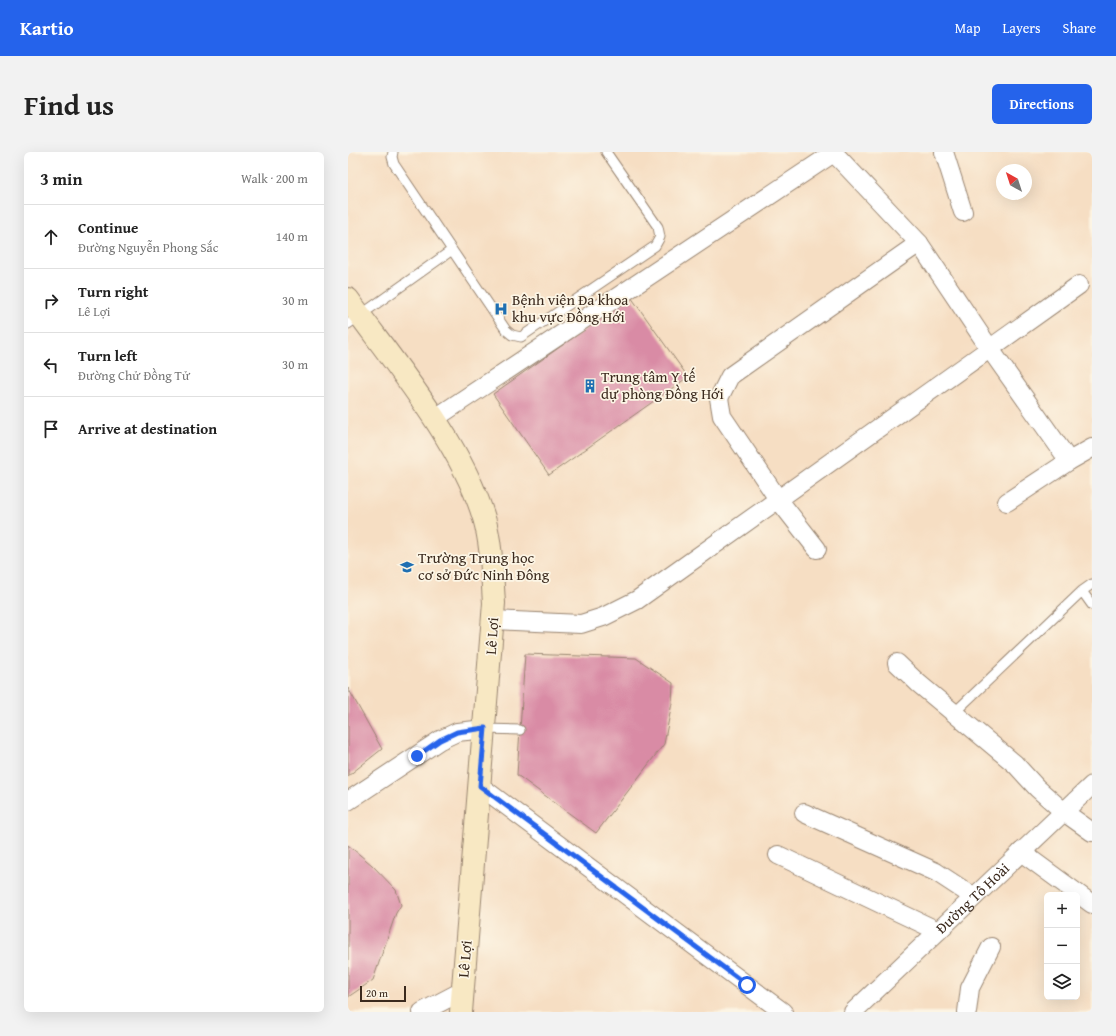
<!DOCTYPE html>
<meta charset="utf-8">
<style>
body{margin:0;font-family:"Gentium Book Plus",serif;background:#f2f2f2;color:#222}
.controls{position:absolute;right:12px;bottom:12px;display:grid;overflow:hidden;border-radius:6px;box-shadow:0 4px 16px #0002}
.controls button{width:36px;height:36px;display:grid;place-items:center;padding:0;border:0;border-bottom:1px solid #e0e0e0;background:#fff;color:#222;font:20px sans-serif}
.compass{position:absolute;left:648px;top:12px;width:36px;height:36px;border-radius:50%;background:#fff;box-shadow:0 4px 16px #0002;rotate:321deg}
.scale{position:absolute;left:12px;bottom:10px;width:46px;box-sizing:border-box;padding-left:4px;border:2px solid #3b2a1e;border-top:0;font-size:11px;line-height:14px;white-space:nowrap;color:#3b2a1e;-webkit-text-stroke:3px #fcf5e5;paint-order:stroke}
.stop{position:absolute;width:12px;height:12px;margin:-9px;border:3px solid #2563eb;border-radius:50%;background:#fff}
.stop.end{background:#2563eb;border-color:#fff;box-shadow:0 1px 4px #0008}
.list{margin:0;padding:0;list-style:none}
h2{display:flex;justify-content:space-between;align-items:center;height:52px;margin:0;padding:0 16px;font-size:17px}
h2 small{font-size:13px;font-weight:400;color:#767676}
.list li{display:grid;grid-template-columns:26px 1fr auto;gap:12px;align-items:center;box-sizing:border-box;height:64px;padding:0 16px;border-top:1px solid #e0e0e0}
.list b{display:block;font-size:15px;white-space:nowrap}
.list p{margin:0;font-size:13px;white-space:nowrap;color:#767676}
.list em{font-size:13px;font-style:normal;color:#767676}
.icon{flex:none;width:22px;height:22px;fill:none;stroke:currentColor;stroke-width:2;stroke-linecap:round;stroke-linejoin:round}
.map{position:relative;flex:none;width:744px;height:860px;overflow:hidden;border-radius:6px}
header{display:flex;align-items:center;gap:24px;box-sizing:border-box;height:56px;padding:0 20px;background:#2563eb;color:#fff}
header strong{font-size:19px}
nav{display:flex;gap:22px;margin-inline-start:auto;font-size:14px}
.intro{display:flex;align-items:center;justify-content:space-between;box-sizing:border-box;height:96px;padding:0 24px}
h1{margin:0;font-size:28px}
.button{padding:10px 18px;border-radius:6px;background:#2563eb;color:#fff;font-size:14px;font-weight:700}
main{display:flex;gap:24px;padding:0 24px}
aside{flex:1;background:#fff;border-radius:6px;box-shadow:0 4px 16px #0002}
.map>svg:first-child{display:block}
.building{fill:#d98ba5}
.lines{fill:none;stroke-linecap:round;stroke-linejoin:round}
.lane-casing{stroke:#988470;stroke-width:11}
.street-casing{stroke:#988470;stroke-width:20}
.secondary-casing{stroke:#988470;stroke-width:24}
.lane{stroke:#fff;stroke-width:9}
.street{stroke:#fff;stroke-width:18}
.secondary{stroke:#f8e8c3;stroke-width:22}
.route{stroke:#2563eb;stroke-width:5}
.labels{text-anchor:middle;stroke-width:3.5;stroke-linejoin:round;paint-order:stroke}
.poi-label{font-size:15px;fill:#3b2a1e;stroke:#fcf5e5;text-anchor:start}
.street-label{font-size:15px;fill:#3b2a1e;stroke:#fcf5e5}
</style>
<header>
<strong>Kartio</strong>
<nav><a>Map</a><a>Layers</a><a>Share</a></nav>
</header>
<div class="intro"><h1>Find us</h1><a class="button">Directions</a></div>
<main>
<aside>
<h2>3 min<small>Walk · 200 m</small></h2>
<ul class="list">
<li><svg class="icon" aria-label="ahead" viewBox="0 0 24 24"><path d="M12 20V5M6 11l6-6 6 6"/></svg><div><b>Continue</b><p>Đường Nguyễn Phong Sắc</p></div><em>140 m</em></li>
<li><svg class="icon" aria-label="right" viewBox="0 0 24 24"><path d="M7 20v-9h11M14 6l5 5-5 5"/></svg><div><b>Turn right</b><p>Lê Lợi</p></div><em>30 m</em></li>
<li><svg class="icon" aria-label="left" viewBox="0 0 24 24"><path d="M17 20v-9H6M10 6l-5 5 5 5"/></svg><div><b>Turn left</b><p>Đường Chử Đồng Tử</p></div><em>30 m</em></li>
<li><svg class="icon" aria-label="arrive" viewBox="0 0 24 24"><path d="M6 21V4h12l-3 4 3 4H6"/></svg><div><b>Arrive at destination</b></div></li>
</ul>
</aside>
<div class="map">
<svg width="744" height="860" viewBox="0 0 744 860">
<rect width="100%" height="100%" fill="#fcf5e5"/>
<filter id="ink" filterUnits="userSpaceOnUse"><feTurbulence type="fractalNoise" baseFrequency=".025" numOctaves="2"/><feDisplacementMap in="SourceGraphic" scale="8" xChannelSelector="R" yChannelSelector="G"/><feConvolveMatrix kernelMatrix="1 2 1 2 8 2 1 2 1" color-interpolation-filters="sRGB"/></filter>
<filter id="wash" filterUnits="userSpaceOnUse"><feTurbulence type="fractalNoise" baseFrequency=".012" numOctaves="4" result="noise"/><feDisplacementMap in="SourceGraphic" scale="16" xChannelSelector="R" yChannelSelector="G"/><feGaussianBlur stdDeviation="0.9" result="paint"/><feColorMatrix in="noise" values="0 0 0 0 0 0 0 0 0 0 0 0 0 0 0 0 0 1.4 0 .05"/><feComposite in="paint" operator="in"/></filter>
<g filter="url(#wash)">
<rect width="100%" height="100%" fill="#f6dec3"/>
<g id="blocks">
<path class="building" d="M283 145 340 225 201 323 145 242Z
M177 502 288 506 325 531 324 551 316 592 248 681 169 623Z
M0 536 34 597 0 624Z
M0 693 24 713 48 738 53 753 48 761 25 828 0 845Z"/>
</g>
</g>
<g filter="url(#ink)">
<use href="#blocks" fill-opacity="0" stroke="#988470" stroke-width="1"/>
<g class="lines">
<g class="lane-casing">
<path id="lane" d="M45 0 44 5 46 12 158 178 164 183 173 185 307 94 312 85 310 75 258 0
M0 172 104 98
M734 439 744 453
M607 560 734 439 744 432
M137 577 172 578"/>
</g>
<g class="street-casing">
<g id="street">
<path d="M485 0 571 91 642 197 721 309 744 296"/>
<path d="M596 0 615 60"/>
<path d="M86 267 487 0"/>
<path d="M659 350 721 309"/>
<path d="M469 397 430 347 374 264 371 246 382 224 571 91"/>
<path d="M145 468 233 472 255 465 289 448 731 133"/>
<path d="M549 511 570 531 667 612 689 636 716 660 744 680"/>
<path d="M132 634 435 860"/>
<path d="M0 649 92 588 109 580 137 577"/>
<path d="M456 661 588 720 626 745"/>
<path d="M673 700 744 752"/>
<path d="M430 703 590 779"/>
<path d="M74 860 114 839"/>
<path id="s1" d="M505 860 744 633"/>
<path d="M619 860 622 836 643 795"/>
</g>
</g>
<g class="secondary-casing">
<path id="secondary" d="M0 147C47 212 113 290 136 366 144 393 144 423 146 451L113 860"/>
</g>
<use href="#lane" class="lane"/>
<use href="#street" class="street"/>
<use href="#secondary" class="secondary"/>
</g>
</g>
<g class="lines" filter="url(#ink)">
<path class="route" d="M69 604 92 588 109 580 137 576 132 634 399 833"/>
</g>
<defs>
<g id="hospital-bare" transform="scale(1.08)"><path d="M-5-5h3v3.5h4V-5h3V5h-3V1.5h-4V5h-3Z" fill="#1f6fb2" stroke="#fcf5e5" stroke-width="2.5" paint-order="stroke"/></g>
<g id="building-bare" transform="scale(1.08)"><path d="M-4-6H4V6H1V3H-1V6H-4ZM-2.5-4.3h1.7v1.8h-1.7ZM.8-4.3h1.7v1.8H.8ZM-2.5-1h1.7V.8h-1.7ZM.8-1h1.7V.8H.8Z" fill="#1f6fb2" stroke="#fcf5e5" stroke-width="2.5" paint-order="stroke"/></g>
<g id="school-bare" transform="scale(1.08)"><path d="M0-5L7-2L0 1L-7-2ZM-4 1L0 2.5L4 1V4Q0 6-4 4Z" fill="#1f6fb2" stroke="#fcf5e5" stroke-width="2.5" paint-order="stroke"/></g>
</defs>
<g fill-rule="evenodd">
<use href="#hospital-bare" x="153" y="157"/>
<use href="#building-bare" x="242" y="234"/>
<use href="#school-bare" x="59" y="415"/>
</g>
<g class="labels">
<g class="poi-label">
<text x="164" y="153">Bệnh viện Đa khoa<tspan x="164" dy="17">khu vực Đồng Hới</tspan></text>
<text x="253" y="230">Trung tâm Y tế<tspan x="253" dy="17">dự phòng Đồng Hới</tspan></text>
<text x="70" y="411">Trường Trung học<tspan x="70" dy="17">cơ sở Đức Ninh Đông</tspan></text>
</g>
<g class="street-label">
<text transform="translate(144 484) rotate(-86)" y="5">Lê Lợi</text>
<text dy="5" stroke="none"><textPath href="#s1" startOffset="165">Đường Tô Hoài</textPath></text>
<text transform="translate(117 807) rotate(-85)" y="5">Lê Lợi</text>
</g>
</g>
</svg>
<div class="controls">
<button>+</button>
<button>−</button>
<button><svg class="icon" aria-label="layers" viewBox="0 0 24 24"><path d="M12 4l9 5-9 5-9-5zM3 14l9 5 9-5"/></svg></button>
</div>
<svg class="compass" viewBox="-18 -18 36 36"><path d="M0-13l5 13h-10z" fill="#e53935"/><path d="M0 13l5-13h-10z" fill="#767676"/></svg>
<div class="scale">20 m</div>
<div class="stop" style="left:399px;top:833px"></div>
<div class="stop end" style="left:69px;top:604px"></div>
</div>
</main>
